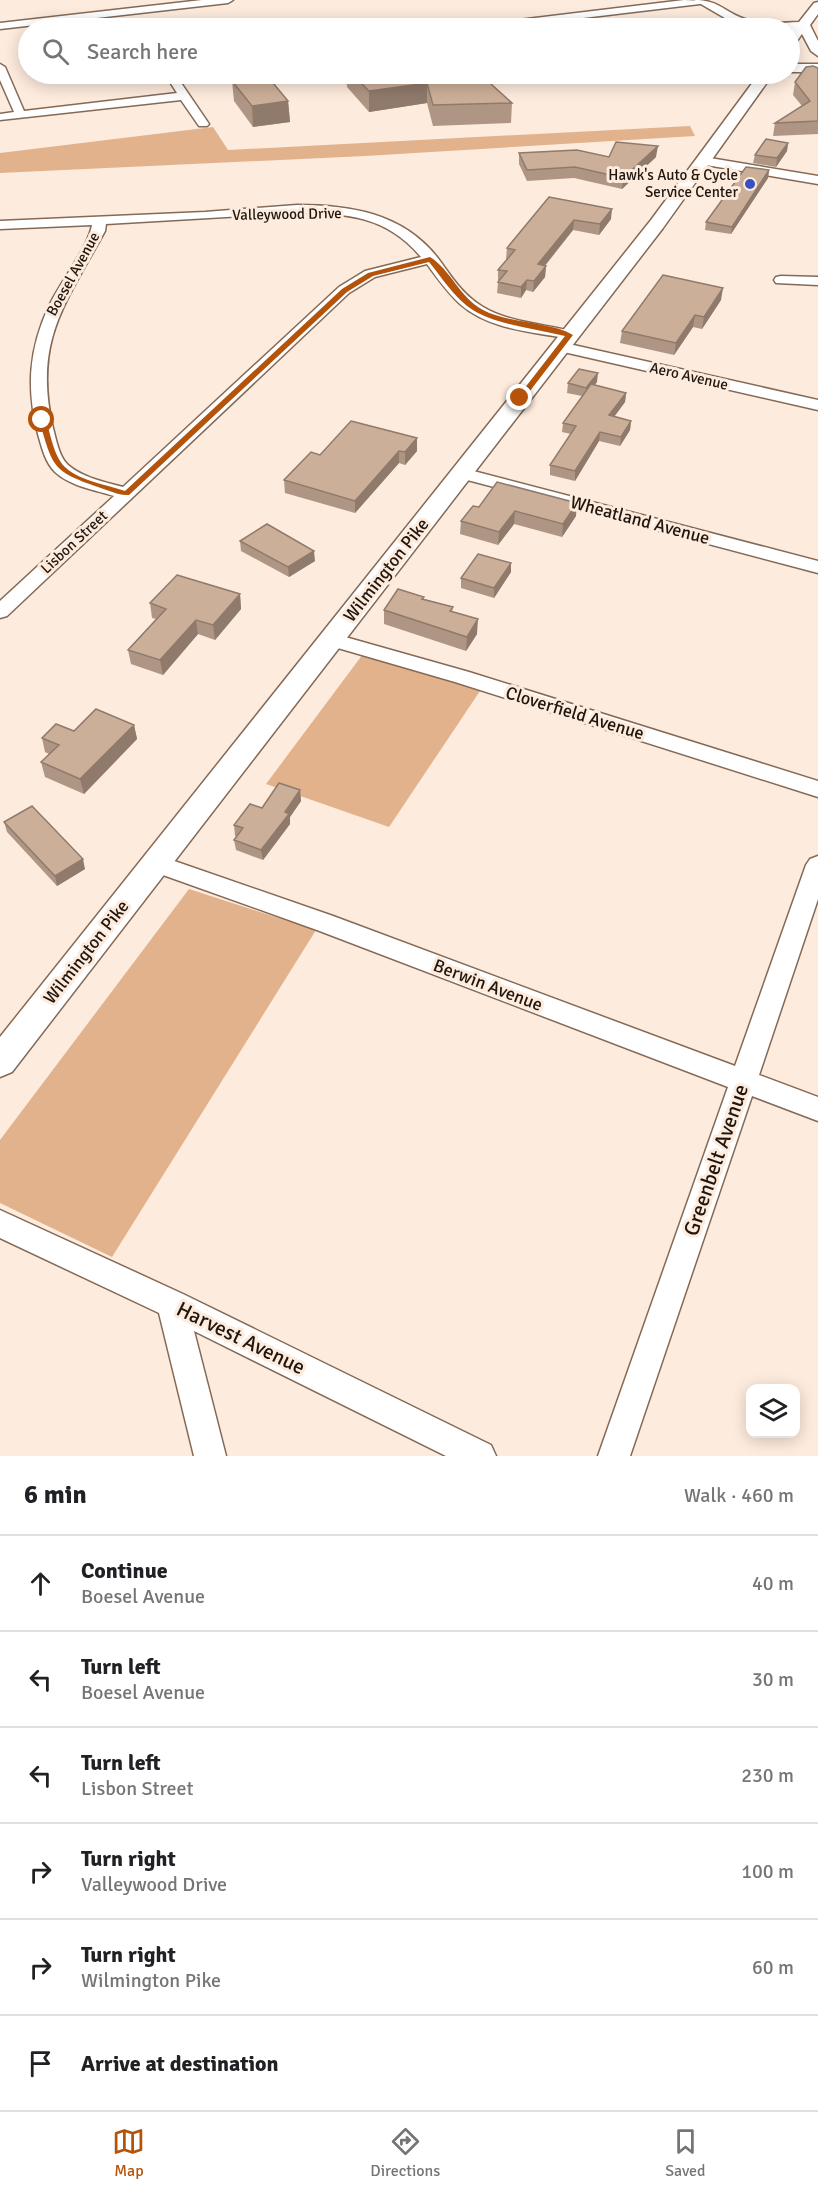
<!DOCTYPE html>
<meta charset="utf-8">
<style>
body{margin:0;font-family:Signika,sans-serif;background:#f2f2f2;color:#202124}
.controls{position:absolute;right:18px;bottom:18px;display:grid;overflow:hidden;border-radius:12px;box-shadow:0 3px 15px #0003}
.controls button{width:54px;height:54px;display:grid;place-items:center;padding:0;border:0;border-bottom:2px solid #e0e0e0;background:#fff;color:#202124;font:30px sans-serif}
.stop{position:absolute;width:18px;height:18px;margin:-14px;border:4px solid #b45309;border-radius:50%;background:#fff}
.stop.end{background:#b45309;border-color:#fff;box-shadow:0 2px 6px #0008}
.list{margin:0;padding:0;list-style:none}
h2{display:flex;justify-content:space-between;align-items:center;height:78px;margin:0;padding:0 24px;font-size:26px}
h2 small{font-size:20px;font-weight:400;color:#757577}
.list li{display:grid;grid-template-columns:39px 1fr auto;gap:18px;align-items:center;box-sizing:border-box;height:96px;padding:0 24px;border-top:2px solid #e0e0e0}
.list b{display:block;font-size:22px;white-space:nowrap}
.list p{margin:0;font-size:20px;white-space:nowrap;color:#757577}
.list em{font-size:20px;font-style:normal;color:#757577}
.icon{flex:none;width:33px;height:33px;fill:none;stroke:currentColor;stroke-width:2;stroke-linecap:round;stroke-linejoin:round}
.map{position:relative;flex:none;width:818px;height:1456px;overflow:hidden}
.search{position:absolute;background:#fff;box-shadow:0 3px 15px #0003;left:18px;right:18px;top:18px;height:66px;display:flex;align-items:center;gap:15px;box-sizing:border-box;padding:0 21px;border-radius:33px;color:#757577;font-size:22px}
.sheet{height:654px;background:#fff}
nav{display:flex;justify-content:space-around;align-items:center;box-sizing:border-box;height:84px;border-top:2px solid #e0e0e0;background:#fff;font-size:16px;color:#757577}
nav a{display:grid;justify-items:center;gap:3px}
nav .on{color:#b45309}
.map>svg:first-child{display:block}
.green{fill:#e2b28d}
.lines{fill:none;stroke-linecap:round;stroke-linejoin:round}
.minor-casing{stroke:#846a56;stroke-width:3}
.major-casing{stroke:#846a56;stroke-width:3}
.minor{fill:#fff;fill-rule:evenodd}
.major{fill:#fff;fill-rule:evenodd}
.wall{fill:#af9684}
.shaded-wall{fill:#8f7a6b}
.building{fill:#ccaf99;stroke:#8f7a6b;stroke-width:1.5}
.route{fill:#b45309}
.poi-dot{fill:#3751c3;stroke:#fdebdd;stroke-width:2}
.labels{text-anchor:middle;stroke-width:6;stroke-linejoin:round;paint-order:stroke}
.far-poi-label{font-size:15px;fill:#20160e;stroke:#fdebdd;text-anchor:end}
.far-street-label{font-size:15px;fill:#20160e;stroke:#fdebdd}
.street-label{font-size:18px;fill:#20160e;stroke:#fdebdd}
.near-street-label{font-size:21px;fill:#20160e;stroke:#fdebdd}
</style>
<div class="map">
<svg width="818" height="1456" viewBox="0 0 818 1456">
<rect width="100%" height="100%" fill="#fdebdd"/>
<path class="green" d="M690 126 695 136 365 156 0 173V153L213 127 228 150Z
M363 654 480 691 389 827 266 784Z
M189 889 316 930 112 1257 0 1203V1140Z"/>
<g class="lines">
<g class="minor-casing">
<path id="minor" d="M202 0H233L228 3 0 29V23Z
M684 0 705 1 700 4 499 28H473L478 25Z
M0 64 5 67 24 111 177 93 165 74H175L209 124 207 126H199L181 100 0 120V114L14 112 0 80Z
M704 157 818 176V184L700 164 698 161Z
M297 205C350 205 402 213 437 257 450 274 462 295 483 307 510 323 545 324 575 332L577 335 570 339C534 332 489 330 460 304 447 292 437 278 427 264L375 277 349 293 7 616 0 618V601L114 496C95 490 70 486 55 472 45 462 42 448 38 434 26 388 29 349 49 306 60 282 88 248 92 225L0 229V221L205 212ZM297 213C346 213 387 216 421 257L365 271 339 287 123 487C105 482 83 478 68 465 59 457 56 439 53 428 33 341 65 304 105 231L106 224Z
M781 276 818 277V285L776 283 774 280 776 277Z
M560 342 818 400V410L555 350 552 347Z
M462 468 818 561V573L456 477 453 473 456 469Z
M331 633 469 672 818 781V797L455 682 324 644 321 639 324 634Z
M157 855 333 916 735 1066 806 865 810 859 818 856V899L759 1075 818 1097V1121L752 1096 630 1456H598L728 1087 317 930 149 870 145 864 149 858Z
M0 1210 183 1294 491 1445 496 1456H446L194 1331 226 1456H194L159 1313 0 1238Z"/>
</g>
<g class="major-casing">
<path id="major" d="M694 0C718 0 722 10 742 18 760 25 779 23 799 22L814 3 818 2V14L810 25 818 41V56L811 51 802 34 797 41H790L792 30 790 28H742Z
M790 64H818V72H790Z
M759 74H773L663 228 12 1072 0 1077V1037L651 220Z"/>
</g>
<use href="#minor" class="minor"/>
<use href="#major" class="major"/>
</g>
<path class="wall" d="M818 68V134L773 136 775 123 802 106 793 95 795 82Z
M346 74H480L512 103 511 123 433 126 427 103 369 112 347 87Z
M647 74H755L750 82 698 76 685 81 663 74 655 77Z
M232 81 288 101 290 122 253 127 234 101Z
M788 143 787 151 776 167 753 163 755 155Z
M519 153 609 157H656L622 189 574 178 527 181 519 164Z
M769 170 768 178 731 234 705 230 706 222Z
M549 197 611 219 599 235 573 230 545 266H546L545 277 533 292 526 290 521 298 497 293 498 282 499 281 498 280V270L508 259H506L507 248Z
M721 300 702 329 693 327 674 355 620 343 622 331Z
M597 382 594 385 626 393 625 402 614 417 631 421 630 430 620 446 599 441 575 481 550 475V465L571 434 562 432 563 423 582 396 567 393 568 383Z
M417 438V451L405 465 399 463 355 513 285 493 284 480 320 455Z
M479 507 576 516 562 537 514 524 498 545 460 534 461 521Z
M240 541 315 561 289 577 241 551Z
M511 563V572L494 598 461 588V578Z
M240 594 241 609 215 640 198 634 163 675 131 664 128 650 156 619 152 618 150 603Z
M424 597V599L453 607 452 612 477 634 466 651 384 624V610Z
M134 725 137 739 84 794 45 777 41 762 49 754 45 752 42 738 74 731Z
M300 790 301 801 290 817V824L263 860 236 850 234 840 237 836H235L234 825 262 808Z
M4 822 85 869 57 886 7 832Z"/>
<path class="shaded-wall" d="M656 74H664L655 77Z
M686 74H698V76L685 81Z
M751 74H755L750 82Z
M427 83V103L369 112V91Z
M288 101 290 122 253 127 252 106Z
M788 143 787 151 776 167 777 158Z
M658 146 656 157 622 189 623 178Z
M769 170 768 178 731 234 732 227Z
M612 209 611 219 599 235 600 224Z
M574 220 573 230 537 275 538 264Z
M546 266 545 277 533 292 534 281Z
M527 280 526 290 521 298V287Z
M723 288 721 300 702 329 704 317Z
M695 315 693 327 674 355 676 343Z
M598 373 597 382 585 397 586 388Z
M626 393 625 402 608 425 609 415Z
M631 421 630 430 620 446 621 437Z
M600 432 599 441 575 481V471Z
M417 438V451L405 465V452Z
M399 451V463L355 513V501Z
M577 503 576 516 562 537 563 524Z
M515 511 514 524 498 545 499 532Z
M314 551 315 561 289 577 288 567Z
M511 563V572L494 598V588Z
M240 594 241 609 215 640 213 625Z
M478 619 477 634 466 651 467 637Z
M196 620 198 634 163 675 160 660Z
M134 725 137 739 84 794 80 779Z
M300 790 301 801 290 817V824L263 860 261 850Z
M83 859 85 869 57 886 55 876Z"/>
<path class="building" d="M813 66 818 68V121L775 123 810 101 795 82 806 67Z
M352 74H480L512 103 433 105 427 83 369 91Z
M268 77 288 101 252 106 232 81Z
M766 139 788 143 777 158 755 155Z
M616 142 658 146 623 178 575 167 527 170 519 153 577 150 609 157Z
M746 167 769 170 732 227 706 222Z
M549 197 612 209 600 224 574 220 538 264 546 266 534 281 527 280 521 287 498 282 507 271 498 270 515 250 507 248Z
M663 275 723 288 704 317 695 315 676 343 622 331Z
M579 369 598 373 586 388 568 383Z
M591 384 626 393 609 415 631 421 621 437 600 432 575 471 550 465 576 426 563 423Z
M351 421 417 438 405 452 399 451 355 501 284 480 311 452 320 455Z
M497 482 577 503 563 524 515 511 499 532 461 521 473 506 479 507Z
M267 524 314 551 288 567 240 541Z
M478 554 511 563 494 588 461 578Z
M177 575 240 594 213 625 196 620 160 660 128 650 166 609 150 603Z
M398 589 424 597 422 599 453 607 450 611 478 619 467 637 384 610Z
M96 709 134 725 80 779 41 762 59 745 42 738 56 724 74 731Z
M279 783 300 790 285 812 289 814 261 850 234 840 243 828 234 825 250 804 262 808Z
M32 806 83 859 55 876 4 822Z"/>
<path class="route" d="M430 257C451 270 460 298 483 310 510 324 549 321 573 335L523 400 517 398 565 336C537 329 504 326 478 313 457 302 443 279 429 262L373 276 347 292 129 495C119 496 108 490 98 487 51 471 53 466 39 420L42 418 46 420C50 433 53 450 60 461 72 480 105 484 125 491L342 289 368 273Z"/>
<circle class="poi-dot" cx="750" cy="184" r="6"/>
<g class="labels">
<g class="far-poi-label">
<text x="738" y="180">Hawk's Auto &amp; Cycle<tspan x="738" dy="17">Service Center</tspan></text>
</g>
<g class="far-street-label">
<text transform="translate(287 214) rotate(-1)" y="5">Valleywood Drive</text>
<text transform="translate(73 274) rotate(-61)" y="5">Boesel Avenue</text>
<text transform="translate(689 376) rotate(13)" y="5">Aero Avenue</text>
<text transform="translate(74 542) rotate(-43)" y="5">Lisbon Street</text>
</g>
<g class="street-label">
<text transform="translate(640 520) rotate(15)" y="6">Wheatland Avenue</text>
<text transform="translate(386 570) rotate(-52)" y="6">Wilmington Pike</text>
<text transform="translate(575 713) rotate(17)" y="6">Cloverfield Avenue</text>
<text transform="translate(86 952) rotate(-52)" y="6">Wilmington Pike</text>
<text transform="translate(488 985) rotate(21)" y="6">Berwin Avenue</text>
</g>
<g class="near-street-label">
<text transform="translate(716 1160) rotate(-71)" y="7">Greenbelt Avenue</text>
<text transform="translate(241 1338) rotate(26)" y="7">Harvest Avenue</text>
</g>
</g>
</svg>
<div class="controls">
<button><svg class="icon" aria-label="layers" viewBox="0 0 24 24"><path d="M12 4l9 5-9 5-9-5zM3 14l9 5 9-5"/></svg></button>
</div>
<div class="stop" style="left:42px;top:420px"></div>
<div class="stop end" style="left:520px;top:398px"></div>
<div class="search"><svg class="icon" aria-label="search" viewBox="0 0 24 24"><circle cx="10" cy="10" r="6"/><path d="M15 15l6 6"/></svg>Search here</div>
</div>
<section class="sheet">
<h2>6 min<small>Walk · 460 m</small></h2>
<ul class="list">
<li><svg class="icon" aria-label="ahead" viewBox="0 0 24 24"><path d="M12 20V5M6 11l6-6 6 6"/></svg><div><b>Continue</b><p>Boesel Avenue</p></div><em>40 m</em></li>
<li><svg class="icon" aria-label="left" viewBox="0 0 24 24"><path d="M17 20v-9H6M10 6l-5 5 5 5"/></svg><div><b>Turn left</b><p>Boesel Avenue</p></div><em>30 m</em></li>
<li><svg class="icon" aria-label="left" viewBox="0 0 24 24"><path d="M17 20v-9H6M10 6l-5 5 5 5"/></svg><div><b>Turn left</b><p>Lisbon Street</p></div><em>230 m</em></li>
<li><svg class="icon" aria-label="right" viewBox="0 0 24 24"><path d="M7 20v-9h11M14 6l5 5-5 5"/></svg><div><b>Turn right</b><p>Valleywood Drive</p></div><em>100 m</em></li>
<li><svg class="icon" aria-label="right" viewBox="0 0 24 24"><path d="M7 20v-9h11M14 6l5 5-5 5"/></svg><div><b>Turn right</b><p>Wilmington Pike</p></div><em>60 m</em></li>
<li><svg class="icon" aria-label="arrive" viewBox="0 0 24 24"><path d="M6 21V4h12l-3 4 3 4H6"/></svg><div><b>Arrive at destination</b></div></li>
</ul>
</section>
<nav>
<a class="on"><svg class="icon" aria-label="map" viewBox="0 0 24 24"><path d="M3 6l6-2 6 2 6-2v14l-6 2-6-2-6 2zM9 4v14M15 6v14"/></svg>Map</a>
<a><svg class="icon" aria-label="directions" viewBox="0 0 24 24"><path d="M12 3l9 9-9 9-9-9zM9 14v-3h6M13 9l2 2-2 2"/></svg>Directions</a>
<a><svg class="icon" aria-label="saved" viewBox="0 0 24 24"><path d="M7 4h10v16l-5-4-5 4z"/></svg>Saved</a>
</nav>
